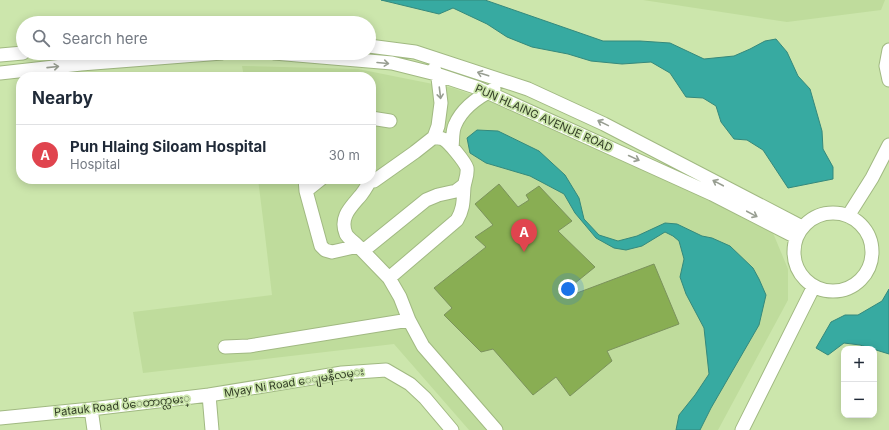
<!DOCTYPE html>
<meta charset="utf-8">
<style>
body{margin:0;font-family:Inter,"Noto Sans Myanmar",sans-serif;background:#f2f2f3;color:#1f2937}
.controls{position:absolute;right:12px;bottom:12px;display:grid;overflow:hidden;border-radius:8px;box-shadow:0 2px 10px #0003}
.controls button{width:36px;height:36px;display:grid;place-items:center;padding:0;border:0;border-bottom:1px solid #e0e1e3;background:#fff;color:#1f2937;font:20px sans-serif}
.you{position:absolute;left:568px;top:289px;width:14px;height:14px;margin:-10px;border:3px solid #fff;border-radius:50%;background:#1a73e8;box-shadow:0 0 0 6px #1a73e833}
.badge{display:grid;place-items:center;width:26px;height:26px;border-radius:50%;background:#1a73e8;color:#fff;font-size:13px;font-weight:700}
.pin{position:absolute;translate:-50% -33px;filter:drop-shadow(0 1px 2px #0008)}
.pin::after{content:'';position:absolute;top:21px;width:14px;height:12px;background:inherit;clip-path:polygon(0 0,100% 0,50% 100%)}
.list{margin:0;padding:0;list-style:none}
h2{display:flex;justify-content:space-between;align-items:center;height:52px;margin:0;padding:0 16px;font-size:17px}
h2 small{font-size:13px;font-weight:400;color:#747a83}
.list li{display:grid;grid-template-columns:26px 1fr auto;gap:12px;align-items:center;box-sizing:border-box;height:60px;padding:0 16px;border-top:1px solid #e0e1e3}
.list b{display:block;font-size:15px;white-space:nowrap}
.list p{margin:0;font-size:13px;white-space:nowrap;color:#747a83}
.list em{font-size:13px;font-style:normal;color:#747a83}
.icon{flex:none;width:22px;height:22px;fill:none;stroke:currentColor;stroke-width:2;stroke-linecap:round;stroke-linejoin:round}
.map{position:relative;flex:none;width:889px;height:430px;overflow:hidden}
.search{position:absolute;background:#fff;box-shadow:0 2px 10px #0003;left:16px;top:16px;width:360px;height:44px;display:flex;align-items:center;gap:10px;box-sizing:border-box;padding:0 14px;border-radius:22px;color:#747a83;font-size:15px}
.panel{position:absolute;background:#fff;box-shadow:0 2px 10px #0003;left:16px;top:72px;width:360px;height:112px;border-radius:16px}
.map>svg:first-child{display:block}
.built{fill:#bfdc9c}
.water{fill:#37aaa1;stroke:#35897c}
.building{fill:#89ae53;stroke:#7b925c}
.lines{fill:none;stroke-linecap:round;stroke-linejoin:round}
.minor-casing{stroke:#a1b982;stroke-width:15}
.minor{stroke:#fff;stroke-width:13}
.oneway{stroke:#989e92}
.labels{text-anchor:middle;stroke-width:3.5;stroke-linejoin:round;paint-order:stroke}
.street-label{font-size:11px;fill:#313c25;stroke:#cce6ac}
</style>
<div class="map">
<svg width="889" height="430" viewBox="0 0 889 430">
<rect width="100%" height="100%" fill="#cce6ac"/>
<path class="built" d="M643 0H885L881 10 787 22Z
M242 66 358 69 453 88 517 111 674 183 773 233 788 269V300L718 430H469L394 344 143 373 133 312 272 295 265 235 258 179H371V77H244Z"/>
<path class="water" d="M381 0H485L603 41H640L670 43 704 59 734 56 750 49 765 41 776 39 787 52 798 76 810 89 822 131 823 149 833 167V179L788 188 763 150 747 140 734 139 721 122 716 106 703 98 686 97 670 73 651 62 622 64 591 61 568 54 532 47 507 37 487 24 453 8 439 14Z
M477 130 498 131 539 151 565 175 579 198 584 219 599 235 618 241 637 236 665 223 677 224 702 236 712 238 730 246 753 268 759 279 766 295 759 325 711 408 700 430H676L679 415 695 395 709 374 704 328 686 294 680 277 684 259 679 241 673 236 665 232 642 246 626 250 614 248 596 238 575 213 564 194 530 176 486 163 470 153 467 138Z
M889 289V354L860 345 844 343 828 355 816 348 831 322 845 315H858L882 301Z"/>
<path class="building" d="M499 184 518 207 529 200 526 195 539 186 572 221 558 231 595 267 569 288 577 293 654 264 679 324 607 351 612 361 570 396 556 377 533 395 493 349 481 352 444 315 452 308 434 288 486 247 475 237 493 225 475 204Z"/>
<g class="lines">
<g class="minor-casing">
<path id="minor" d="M369 46 415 52 528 89 604 124 802 227
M889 50 886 66 889 80
M274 53 392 63 436 74 478 88 712 194 796 237
M0 55 23 53
M0 73 81 64 222 53
M371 118 390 121
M452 147C453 140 452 131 455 125 462 108 478 97 494 89
M305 179 306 191 321 246 325 250 332 252 358 246 389 278 400 297 409 320
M365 179 370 181H374L415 152 434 137 438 126 441 103 438 78 434 69
M306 191 321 179
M794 252a39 39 0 1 1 78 0a39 39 0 1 1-78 0Z
M848 216 872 178 889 145
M358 246C354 242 348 238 346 234 339 217 351 207 361 195 365 190 367 186 370 181
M363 251 426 200 438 195 456 191 464 185
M389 278 457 220C464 208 463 200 464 187 465 180 468 175 467 168 465 162 449 142 443 139 441 138 437 138 434 137
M225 347 249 346 409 320 423 346 496 430
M209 395 342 373 386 370 410 384 425 398 452 430
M91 409 94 430
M0 418 91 409 209 395 212 430
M742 430 814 286"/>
</g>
<use href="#minor" class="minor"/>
</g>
<defs><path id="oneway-shaft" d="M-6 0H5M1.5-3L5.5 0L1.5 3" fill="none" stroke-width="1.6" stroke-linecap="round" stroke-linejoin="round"/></defs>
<g class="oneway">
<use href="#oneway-shaft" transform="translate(383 63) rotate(5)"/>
<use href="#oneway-shaft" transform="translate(53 67) rotate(-6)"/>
<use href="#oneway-shaft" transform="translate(483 74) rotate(-162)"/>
<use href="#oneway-shaft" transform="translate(440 93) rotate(83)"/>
<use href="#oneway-shaft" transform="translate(603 123) rotate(-154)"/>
<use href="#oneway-shaft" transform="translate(634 158) rotate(25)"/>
<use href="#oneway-shaft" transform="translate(718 183) rotate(-152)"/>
<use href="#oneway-shaft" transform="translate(752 214) rotate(28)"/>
</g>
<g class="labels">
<g class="street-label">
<text transform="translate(544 118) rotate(24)" y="4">PUN HLAING AVENUE ROAD</text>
<text transform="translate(294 382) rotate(-9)" y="4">Myay Ni Road ေျမနီလမ္း</text>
<text transform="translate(122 405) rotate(-6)" y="4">Patauk Road ပိေတာက္လမး္</text>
</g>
</g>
</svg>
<div class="controls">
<button>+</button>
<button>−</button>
</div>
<div class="you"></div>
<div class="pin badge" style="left:524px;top:252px;background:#e0444e">A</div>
<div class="search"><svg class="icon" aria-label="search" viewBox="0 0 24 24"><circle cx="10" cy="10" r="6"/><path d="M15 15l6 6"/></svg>Search here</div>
<section class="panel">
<h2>Nearby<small></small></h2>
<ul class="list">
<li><span class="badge" style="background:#e0444e">A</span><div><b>Pun Hlaing Siloam Hospital</b><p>Hospital</p></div><em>30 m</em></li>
</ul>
</section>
</div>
